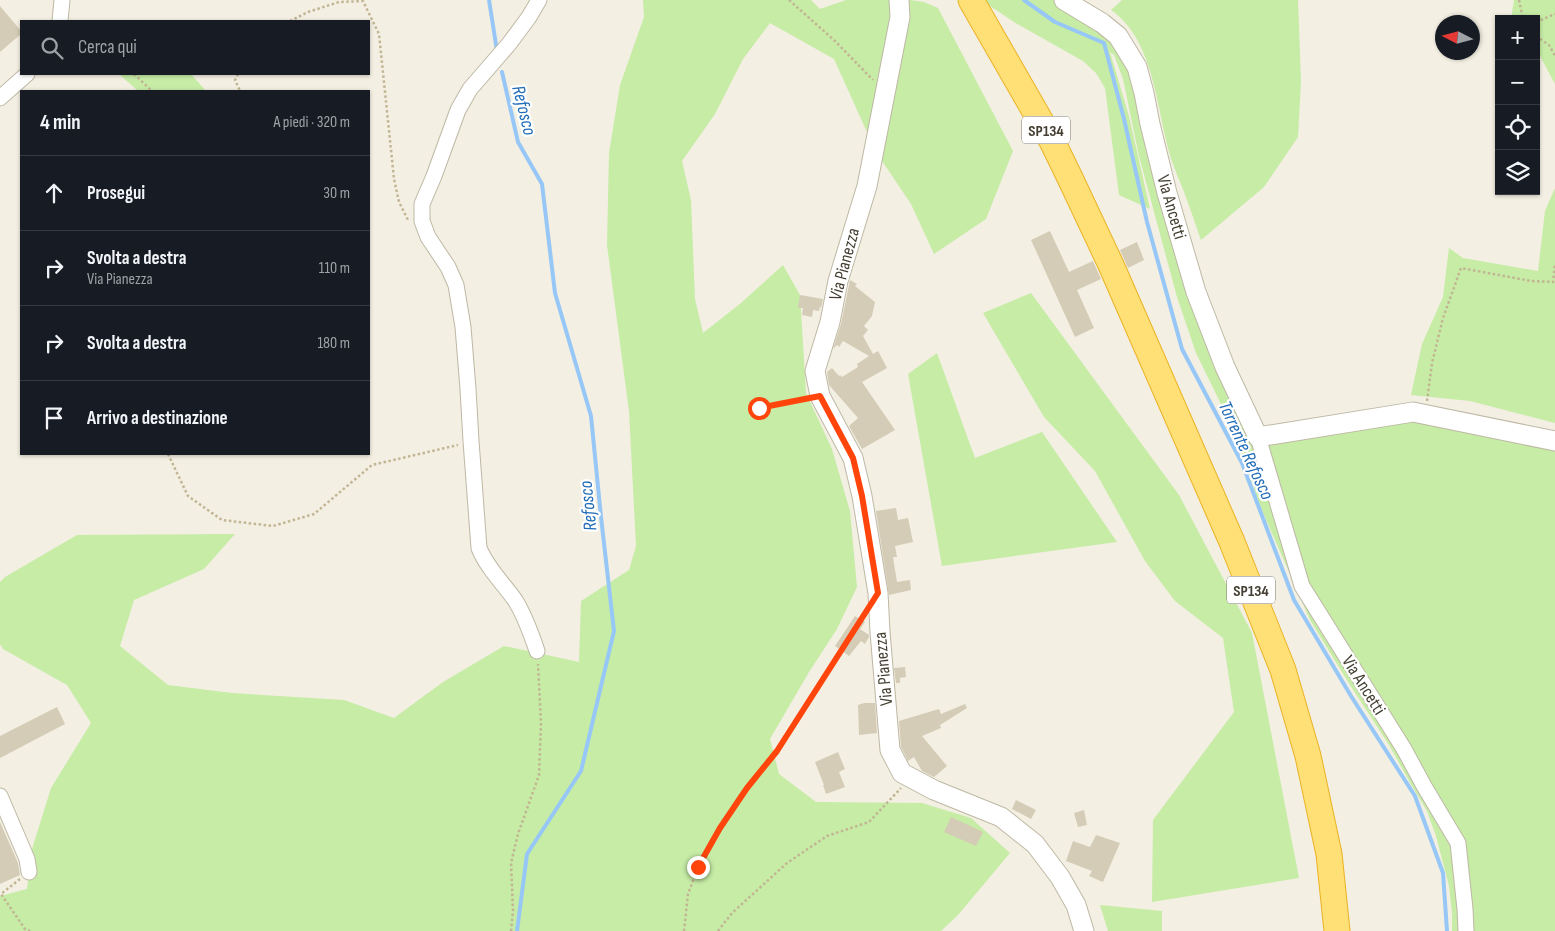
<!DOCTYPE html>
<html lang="it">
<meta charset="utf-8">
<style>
body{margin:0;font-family:"Sofia Sans Condensed",sans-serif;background:#20242c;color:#f1f3f6}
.controls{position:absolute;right:15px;top:15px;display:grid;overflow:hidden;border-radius:0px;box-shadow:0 1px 4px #0004}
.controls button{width:45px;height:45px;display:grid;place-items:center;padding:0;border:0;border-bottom:1px solid #363941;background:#171b24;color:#f1f3f6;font:25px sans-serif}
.compass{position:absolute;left:1435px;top:15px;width:45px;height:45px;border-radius:50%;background:#171b24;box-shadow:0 1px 4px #0004;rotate:276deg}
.stop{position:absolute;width:15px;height:15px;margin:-11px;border:4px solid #ff450c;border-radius:50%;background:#fff}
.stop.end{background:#ff450c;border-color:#fff;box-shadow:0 1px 5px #0008}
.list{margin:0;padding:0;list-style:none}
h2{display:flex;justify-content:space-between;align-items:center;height:65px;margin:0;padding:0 20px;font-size:21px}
h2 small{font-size:16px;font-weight:400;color:#9ea1a6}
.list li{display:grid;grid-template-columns:32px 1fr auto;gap:15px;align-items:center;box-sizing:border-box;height:75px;padding:0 20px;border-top:1px solid #363941}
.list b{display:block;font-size:19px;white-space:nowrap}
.list p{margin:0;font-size:16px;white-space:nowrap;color:#9ea1a6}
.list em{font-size:16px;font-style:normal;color:#9ea1a6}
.icon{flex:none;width:28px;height:28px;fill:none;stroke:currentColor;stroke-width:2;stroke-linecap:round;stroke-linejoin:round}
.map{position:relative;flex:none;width:1555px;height:931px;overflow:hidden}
.search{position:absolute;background:#171b24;box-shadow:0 1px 4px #0004;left:20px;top:20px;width:350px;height:55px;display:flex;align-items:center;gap:12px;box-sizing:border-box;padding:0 18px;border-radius:0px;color:#9ea1a6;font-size:19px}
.panel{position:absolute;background:#171b24;box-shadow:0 1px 4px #0004;left:20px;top:90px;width:350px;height:365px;border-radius:0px}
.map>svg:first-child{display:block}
.green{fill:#c6eca6}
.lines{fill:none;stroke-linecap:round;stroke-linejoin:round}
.stream{stroke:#97c7f6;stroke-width:4}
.building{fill:#d4ccb6}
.minor-casing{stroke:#beb8a4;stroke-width:17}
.tertiary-casing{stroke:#beb8a4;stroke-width:21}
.trunk-casing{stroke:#ebb223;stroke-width:27}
.path{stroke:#c2b594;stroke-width:2.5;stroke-dasharray:2.5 2.5;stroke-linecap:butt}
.minor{stroke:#fff;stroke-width:15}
.tertiary{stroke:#fff;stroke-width:19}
.trunk{stroke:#ffe077;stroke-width:25}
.route{stroke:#ff450c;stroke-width:6}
.labels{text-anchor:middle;stroke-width:4.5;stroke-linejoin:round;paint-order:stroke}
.shield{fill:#fff;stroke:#7c7970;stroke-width:1}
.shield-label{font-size:16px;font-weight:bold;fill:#443f32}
.street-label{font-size:18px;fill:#443f32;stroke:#fff}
.water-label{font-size:19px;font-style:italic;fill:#226db9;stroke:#fff}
</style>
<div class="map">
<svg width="1555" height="931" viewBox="0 0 1555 931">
<rect width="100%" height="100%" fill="#f3efe2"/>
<path class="green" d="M643 0H811L820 9 846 0H910L924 2 938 8 1013 151 986 219 934 254 911 204 876 152 834 59 770 23 743 59 715 114 682 161 691 200 695 299 703 333 741 303 783 265 800 295 806 393 832 449 850 511 857 587 837 629 809 672 770 739 779 774 816 802 922 803 971 818 1010 853 958 915 941 931H0V896L27 889 32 849 51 788 91 723 67 685 3 649 0 644V582L5 577 77 535 235 534 204 569 134 600 120 646 168 685 232 693 344 700 394 718 443 682 504 646 579 662 581 601 629 570 636 546 629 411 607 245 609 153 620 85 644 17Z
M981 0H1056L1103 27 1127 60 1137 95 1255 434 1391 416 1555 442V931H1452V913L1449 886 1436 836 1427 811 1412 786 1389 745 1350 685 1310 620 1260 506 1245 463 1219 400 1196 353 1177 297 1139 156 1123 79 1114 55 1110 52 1129 116 1150 209 1119 195 1105 88 1096 73 1083 61 1014 22Z
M1122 0H1298L1301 81 1298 137 1264 187 1201 240C1196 227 1192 213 1187 200 1183 188 1177 176 1173 164 1156 115 1157 42 1111 10Z
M1514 0H1555V84L1540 56 1536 53V19H1511Z
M119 74H191L206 91H138Z
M1555 188V423L1470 401 1411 395 1422 344 1443 297 1449 248 1463 258 1538 271 1545 211Z
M1031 293 1179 495 1252 633 1299 878 1152 902 1153 820 1234 712 1223 638 1175 601 1145 561 1095 471 1044 417 983 313Z
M937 353 975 458 1042 432 1117 542 942 566 908 374Z
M1100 905 1162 911V931H1108Z"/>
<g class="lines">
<path class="stream" d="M489 0 497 51
M1024 0 1055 22 1104 43 1124 119 1147 222 1182 349 1242 463 1294 600 1351 696 1415 796 1443 873 1447 931
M502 72 518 142 542 184 555 293 591 416 601 517 614 631 581 771 527 854 517 931"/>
</g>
<path class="building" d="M0 6 21 31V34L0 52Z
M1050 231 1069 272 1093 261 1101 279 1077 290 1094 328 1075 337 1031 240Z
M1137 242 1144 260 1128 268 1120 250Z
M850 280 857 284 855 286 875 302 872 316 864 326 868 330 863 336 873 354 878 351 887 368 862 382 895 430 862 449 849 426 858 418 829 385 827 372 832 368 839 376 840 375 842 377 858 367 857 364 869 356 843 341 839 347 837 345 833 349 841 324Z
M800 295 823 299 821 308 820 306 819 311 813 310 812 317 802 315 803 308H798Z
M896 508 898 520 908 518 913 542 895 546 897 557H893L897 582 910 580 911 590 889 595 876 511Z
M855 616 865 622 860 629 869 635V637L865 644 861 641 849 656 835 646Z
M905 667 906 677 900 678V683H896L894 668Z
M864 703H875L877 733 859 735 858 705Z
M965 704 967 708 940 725 941 728 922 736 947 766 934 777 922 771 914 757 908 761 901 747 899 721 939 709 941 714Z
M57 707 65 724 0 758V736Z
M838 752 845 769 839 772 845 787 826 794 823 785H824L815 762Z
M1016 800 1036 810 1031 819 1012 809Z
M1084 810 1087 825 1078 827 1074 813Z
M951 817 983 832 976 846 944 832Z
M0 822 18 863 20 875 0 884Z
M1096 835 1120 843 1103 882 1089 876 1092 871 1066 861 1073 841 1090 847Z"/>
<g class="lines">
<g class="minor-casing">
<path id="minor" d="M60 21 62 0
M0 98 27 74
M1258 437 1302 586 1404 749 1424 786 1458 843 1465 909 1466 931
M537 651C531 633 525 616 515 600 503 583 487 568 479 548L471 441 468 389 463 327 456 285 448 267 428 237 422 221V204L434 176 458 110 470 89 509 44 529 17 539 0
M0 796 27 859 29 872"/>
</g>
<g class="tertiary-casing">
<path id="tertiary" d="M899 0 900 17 867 186 838 281 830 322 815 371 820 396 853 458 862 496 878 593 880 632 890 750 902 773 934 790 1001 817 1035 844 1060 877 1076 905 1084 931
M1064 0 1102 23 1118 36 1137 67 1144 93 1150 124 1167 193 1196 292 1225 367 1258 437 1413 412 1555 441"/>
</g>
<g class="trunk-casing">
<path id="trunk" d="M971 0 1052 141 1070 178 1111 265 1232 542 1283 670 1308 756 1329 854 1337 931"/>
</g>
<path class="path" d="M789 0 835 41 873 80
M1519 0 1523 19
M290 21 308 12 339 2 363 1 379 34 394 179 399 202 408 220
M1536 22 1555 14
M1536 36 1549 45 1555 56
M134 74 152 91
M238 74 235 80 240 91
M1427 401 1432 363 1443 318 1461 268 1531 281 1553 282 1555 263
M759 408 806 399
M168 454 188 496 222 520 273 526 314 514 372 465 458 445
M20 879 1 894 25 929 30 931
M511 931 513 911 511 863 518 834 539 775 541 723 538 664
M684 931 688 894 698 867 720 828 747 788 777 751 864 615
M718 931 732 913 787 863 827 836 869 822 901 788"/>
<use href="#minor" class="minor"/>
<use href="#tertiary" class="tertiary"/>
<use href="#trunk" class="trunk"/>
</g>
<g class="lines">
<path class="route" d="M698 867 720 828 747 788 777 751 878 593 862 496 853 458 820 396 759 408"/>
</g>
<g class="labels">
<g class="shield">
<rect x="1022" y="116.5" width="48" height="27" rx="4"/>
<rect x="1227" y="576.5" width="48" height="27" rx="4"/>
</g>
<g class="shield-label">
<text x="1046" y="136">SP134</text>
<text x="1251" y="596">SP134</text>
</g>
<g class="street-label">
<text transform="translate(1172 207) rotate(74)" y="6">Via Ancetti</text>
<text transform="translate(844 264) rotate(-75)" y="6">Via Pianezza</text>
<text transform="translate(883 669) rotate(-95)" y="6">Via Pianezza</text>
<text transform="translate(1364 685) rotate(58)" y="6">Via Ancetti</text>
</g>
<g class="water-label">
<text transform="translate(525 110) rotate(76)" y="7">Refosco</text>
<text transform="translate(1247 450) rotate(65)" y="7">Torrente Refosco</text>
<text transform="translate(587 506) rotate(-96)" y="7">Refosco</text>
</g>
</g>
</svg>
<div class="controls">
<button>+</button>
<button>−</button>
<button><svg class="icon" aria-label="locate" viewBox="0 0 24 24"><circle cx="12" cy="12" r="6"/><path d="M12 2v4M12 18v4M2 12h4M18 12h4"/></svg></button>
<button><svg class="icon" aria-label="layers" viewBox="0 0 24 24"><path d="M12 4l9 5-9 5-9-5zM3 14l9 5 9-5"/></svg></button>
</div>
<svg class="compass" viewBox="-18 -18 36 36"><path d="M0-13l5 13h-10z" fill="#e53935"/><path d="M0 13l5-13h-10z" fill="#9ea1a6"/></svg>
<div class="stop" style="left:759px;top:408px"></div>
<div class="stop end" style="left:698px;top:867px"></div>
<div class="search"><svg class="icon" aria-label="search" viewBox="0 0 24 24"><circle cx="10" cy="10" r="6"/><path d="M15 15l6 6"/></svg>Cerca qui</div>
<section class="panel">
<h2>4 min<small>A piedi · 320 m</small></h2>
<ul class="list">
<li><svg class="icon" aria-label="ahead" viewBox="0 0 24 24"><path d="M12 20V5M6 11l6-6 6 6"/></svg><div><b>Prosegui</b></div><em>30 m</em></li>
<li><svg class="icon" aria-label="right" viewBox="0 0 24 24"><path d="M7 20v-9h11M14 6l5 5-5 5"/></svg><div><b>Svolta a destra</b><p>Via Pianezza</p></div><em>110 m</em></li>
<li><svg class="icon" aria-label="right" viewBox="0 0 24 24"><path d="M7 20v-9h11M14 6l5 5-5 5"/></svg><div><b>Svolta a destra</b></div><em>180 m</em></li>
<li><svg class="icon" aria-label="arrive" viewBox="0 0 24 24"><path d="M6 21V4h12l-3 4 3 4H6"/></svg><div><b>Arrivo a destinazione</b></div></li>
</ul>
</section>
</div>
